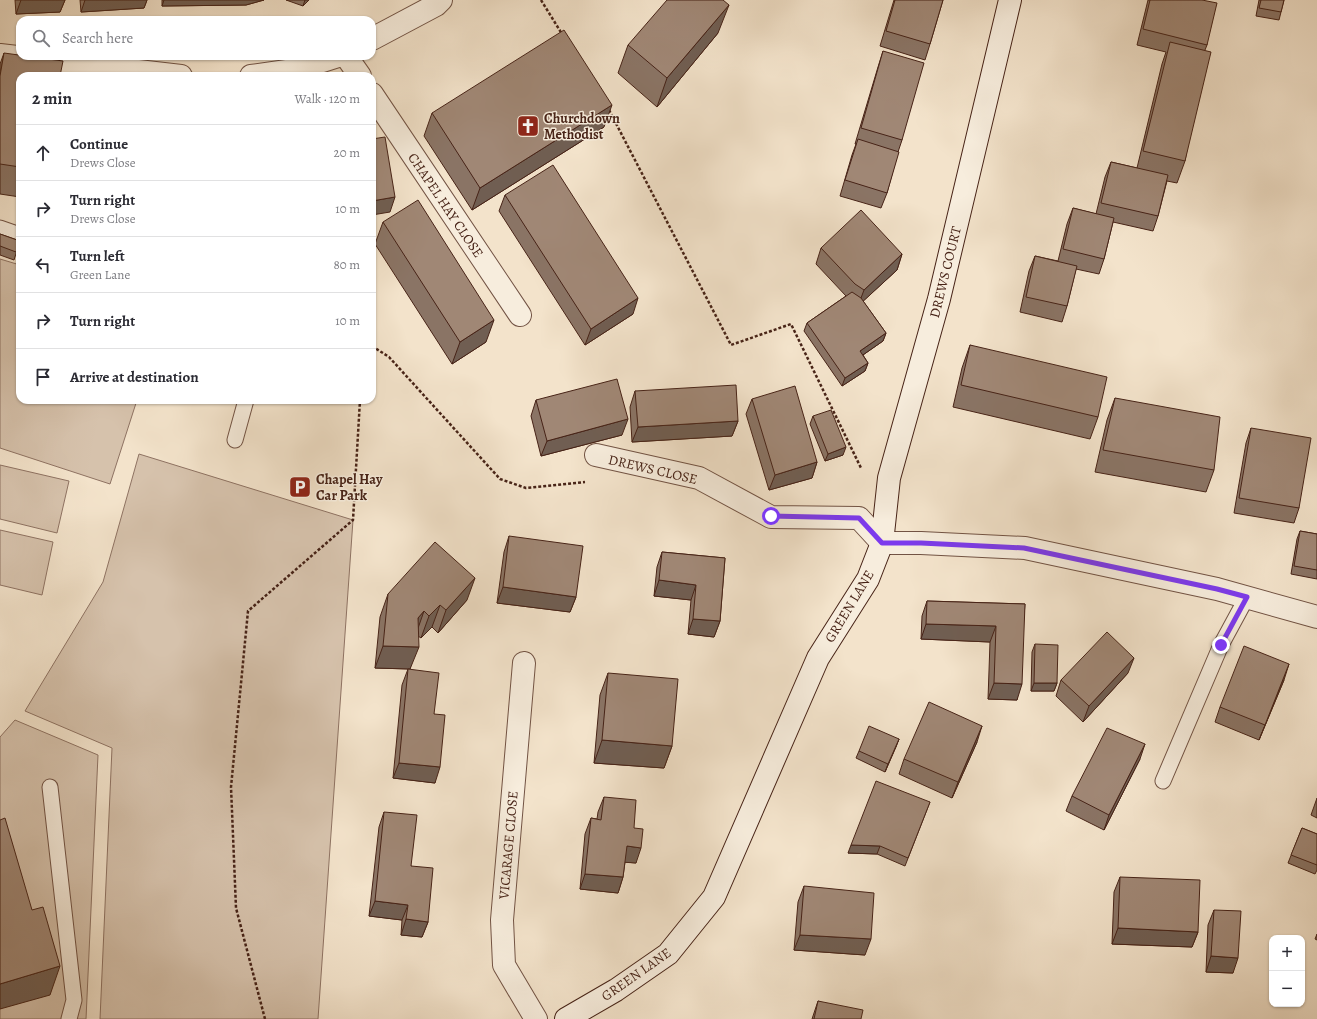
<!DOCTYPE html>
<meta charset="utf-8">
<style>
body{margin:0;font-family:Alegreya,serif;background:#f2f2f3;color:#2b2b33}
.controls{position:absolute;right:12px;bottom:12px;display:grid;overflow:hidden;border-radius:8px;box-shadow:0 1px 3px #0004}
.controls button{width:36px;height:36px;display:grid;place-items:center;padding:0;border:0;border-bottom:1px solid #e1e1e2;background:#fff;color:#2b2b33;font:20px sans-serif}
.stop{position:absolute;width:12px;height:12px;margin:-9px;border:3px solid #7c3aed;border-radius:50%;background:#fff}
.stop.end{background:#7c3aed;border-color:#fff;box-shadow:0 1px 4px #0008}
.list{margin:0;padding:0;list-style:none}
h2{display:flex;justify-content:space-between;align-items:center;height:52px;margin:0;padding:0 16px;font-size:17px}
h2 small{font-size:13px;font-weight:400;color:#7c7c81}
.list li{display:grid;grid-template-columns:26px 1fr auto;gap:12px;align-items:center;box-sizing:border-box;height:56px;padding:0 16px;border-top:1px solid #e1e1e2}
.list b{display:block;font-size:15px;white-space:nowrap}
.list p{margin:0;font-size:13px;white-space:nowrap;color:#7c7c81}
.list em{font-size:13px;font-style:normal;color:#7c7c81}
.icon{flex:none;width:22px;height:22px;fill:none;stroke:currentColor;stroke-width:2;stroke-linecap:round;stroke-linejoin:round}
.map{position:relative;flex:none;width:1317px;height:1019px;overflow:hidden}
.search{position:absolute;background:#fff;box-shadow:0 1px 3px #0004;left:16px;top:16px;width:360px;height:44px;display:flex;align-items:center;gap:10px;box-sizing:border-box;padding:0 14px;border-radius:12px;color:#7c7c81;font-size:15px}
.panel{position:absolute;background:#fff;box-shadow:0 1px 3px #0004;left:16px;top:72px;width:360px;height:332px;border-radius:12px}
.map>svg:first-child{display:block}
.green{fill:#d6c2ac;stroke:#8e7262}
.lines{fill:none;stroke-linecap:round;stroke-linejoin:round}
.lane-casing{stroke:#725344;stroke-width:17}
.street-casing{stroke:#725344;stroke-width:24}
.secondary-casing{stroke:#472317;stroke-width:24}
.path{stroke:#472317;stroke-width:2.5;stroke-dasharray:3 2;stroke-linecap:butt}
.lane{stroke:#f7eddd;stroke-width:15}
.street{stroke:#f7eddd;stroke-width:22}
.secondary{stroke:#f7eddd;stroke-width:22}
.wall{fill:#8a7465;stroke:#472317}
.shaded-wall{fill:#705e52;stroke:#472317}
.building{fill:#a08775;stroke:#472317}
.route{stroke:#7c3aed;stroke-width:5}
.labels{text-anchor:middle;stroke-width:3;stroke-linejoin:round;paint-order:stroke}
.poi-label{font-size:14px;font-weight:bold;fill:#472317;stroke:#f7eddd;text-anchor:start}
.street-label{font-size:14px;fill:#472317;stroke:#f7eddd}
</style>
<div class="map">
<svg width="1317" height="1019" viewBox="0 0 1317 1019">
<rect width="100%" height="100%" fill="#f3e3cb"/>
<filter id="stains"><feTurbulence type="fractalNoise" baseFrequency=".005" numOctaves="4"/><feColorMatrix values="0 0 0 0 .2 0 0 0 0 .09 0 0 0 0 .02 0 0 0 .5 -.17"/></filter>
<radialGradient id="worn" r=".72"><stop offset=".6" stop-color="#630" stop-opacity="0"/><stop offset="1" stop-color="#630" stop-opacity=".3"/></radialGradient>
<path class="green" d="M0 259 20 265V400H137L110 484 0 448Z
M139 454 353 520 318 1019H100L112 748 25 711 103 582Z
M0 465 69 481 57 533 0 519Z
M0 530 53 542 42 595 0 585Z
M15 720 98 755 86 1019H0V737Z"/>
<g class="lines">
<g class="lane-casing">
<path id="lane" d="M0 228 20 235
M235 440 246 400
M1163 781 1221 645 1247 597
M50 787 74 1000 69 1019"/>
</g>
<g class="street-casing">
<path id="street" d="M372 39 436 5 441 0
M0 55 181 76
M346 56 360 76
M251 76 294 70 338 56
M372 94 520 315
M596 455 699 478 771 517 859 518 882 543H921L1025 548 1217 589 1317 617
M524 663 502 920 504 965 536 1019"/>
</g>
<g class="secondary-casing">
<path id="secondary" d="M566 1019 616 990 668 954 714 897 818 658 868 579 882 543 889 478 939 299 1010 0"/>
</g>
<path class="path" d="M541 0 562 34
M609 110 731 345 791 324 861 468
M372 346 389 357 500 479 526 488 585 482
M265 1019 236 908 231 787 248 611 353 520 360 400"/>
<use href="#lane" class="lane"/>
<use href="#street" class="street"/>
<use href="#secondary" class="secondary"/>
</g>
<path class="wall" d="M15 0H65L60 12 16 14Z
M80 0H147L144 8 81 12Z
M162 0H264L246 5 162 6Z
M286 0H309L303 6Z
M894 0H943L930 44 925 60 880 46Z
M1148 0H1202L1207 45 1205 50 1185 161 1177 183 1167 181 1158 216 1153 231 1113 222 1104 259 1099 274 1076 269 1067 306 1062 322 1020 312 1029 271 1035 256 1058 261 1067 224 1073 208 1096 214 1105 177 1111 162 1137 168 1162 64 1166 52 1137 45Z
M1259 0H1284L1279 20 1256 16Z
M718 33 657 107 618 73 628 45Z
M883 51 902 140 898 152 887 193 881 208 840 196 852 155 856 144H855L878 67Z
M4 53 0 76V64Z
M0 76H20V197L0 194Z
M432 113 604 127 472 210 424 136Z
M505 195 633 314 585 345 499 211Z
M383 222 486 342 452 364 375 244Z
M0 234 20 241 14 260 0 255Z
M821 248 902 254 897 270 863 301 886 333 883 341 863 355 868 363 865 371 842 386 804 331 807 323 846 296 816 264Z
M970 345 1098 417 1090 439 953 407 962 368Z
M635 391 738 421 732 436 632 442 630 407Z
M1115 398 1214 470 1206 492 1095 472 1107 420Z
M752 399 817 462 812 478 769 490 746 414Z
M536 400 622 435 541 456 531 416Z
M813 416 843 455 825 461 810 424Z
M1251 428 1299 508 1294 523 1234 513 1246 443Z
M1300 531 1317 534V579L1291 574 1297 539Z
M509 536 576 597 570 612 497 603 504 552Z
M662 552 725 558 720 621 714 637 688 634 691 600 654 596 657 567Z
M388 594 467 600 438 633 432 627 421 638 418 636 410 669 375 668 380 617Z
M927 601 1025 604 1017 700 988 699 990 642 921 639 922 616Z
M1035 644 1057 683 1054 691H1031L1032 652Z
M408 669 434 714 435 783 393 778 402 685Z
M608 673 672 746 664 768 594 763 600 695Z
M1128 673 1083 722 1056 696 1061 680Z
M1284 680 1259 740 1215 722 1220 707Z
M899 739 885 772 856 758 859 751Z
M977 742 952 798 899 774 904 759Z
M1140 759 1104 830 1066 811 1072 796Z
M604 797 634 828 636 863 625 862 623 877 618 893 580 889 585 834 591 818 597 819 598 812Z
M1317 798V818L1311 815Z
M930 802 905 866 877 854 848 853Z
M384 812 411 866 428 922 422 937 401 935 402 920 369 916 379 827Z
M1302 828 1317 834V870L1315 874 1288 863Z
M1120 877 1198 932 1192 947 1112 944 1114 892Z
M804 886 865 955 794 950 798 902Z
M1214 910 1233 973 1206 972 1208 925Z
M1317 934V940L1315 939Z
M818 1001 861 1019H812Z"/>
<path class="shaded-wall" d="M21 0H65L60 12 16 14Z
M85 0H147L144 8 81 12Z
M164 0H264L246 5 162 6Z
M305 0H309L303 6Z
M729 5 718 33 657 107 667 78Z
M612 105 604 127 472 210 480 188Z
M395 197 390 212 372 215V201Z
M902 254 897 270 858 306 864 290Z
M638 298 633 314 585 345 591 329Z
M494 320 486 342 452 364 460 342Z
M886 333 883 341 857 359 860 351Z
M868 363 865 371 842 386 845 378Z
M628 419 622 435 541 456 547 441Z
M738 421 732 436 632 442 638 427Z
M846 447 843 455 825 461 828 454Z
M817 462 812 478 769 490 775 475Z
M475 578 467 600 438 633 446 610Z
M659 580 696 585 691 600 654 596Z
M503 587 576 597 570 612 497 603Z
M440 605 432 627 421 638 429 616Z
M424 611 416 634 418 618Z
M693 619 720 621 714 637 688 634Z
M926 624 996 626 990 642 921 639Z
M383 646 419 647 410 669 375 668Z
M1134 658 1128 673 1083 722 1089 706Z
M1289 664 1284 680 1259 740 1265 725Z
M994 683 1022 684 1017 700 988 699Z
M1034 683H1057L1054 691H1031Z
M982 726 977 742 952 798 958 782Z
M899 739 896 747 885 772 888 764Z
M602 740 672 746 664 768 594 763Z
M1145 744 1140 759 1104 830 1109 815Z
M399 763 440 767 435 783 393 778Z
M851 845 880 846 877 854 848 853Z
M627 846 641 848 636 863 621 862Z
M585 874 623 877 618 893 580 889Z
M375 901 408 905 402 920 369 916Z
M406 919 428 922 422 937 401 935Z
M1118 928 1198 932 1192 947 1112 944Z
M800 935 871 939 865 955 794 950Z
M1211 956 1238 958 1233 973 1206 972Z
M60 966 50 995 0 1009V984Z"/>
<path class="building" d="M667 0H723L729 5 667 78 628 45Z
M895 0H943L930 44 886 31Z
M1150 0H1202L1217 3 1207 45 1143 29Z
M1261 0H1284L1281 12 1259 8Z
M564 30 612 105 480 188 432 113Z
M1170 42 1211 52 1185 161 1143 151Z
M883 51 924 63 902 140 861 128Z
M4 53 63 61 60 76H20V167L0 164V76Z
M385 137 395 197 372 201V139Z
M858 139 899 152 887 193 845 180Z
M1111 162 1168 175 1158 216 1101 203Z
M553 165 638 298 591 329 505 195Z
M418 200 494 320 460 342 383 222Z
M1073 208 1114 218 1104 259 1063 249Z
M861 210 902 254 864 290 855 284 821 248Z
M0 234 20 241 16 252 0 246Z
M1035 256 1077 266 1067 306 1026 297Z
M852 292 861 298 886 333 860 351 868 363 845 378 807 323Z
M970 345 1107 377 1098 417 961 385Z
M617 379 628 419 547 441 536 400Z
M736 385 738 421 638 427 635 391Z
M795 386 817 462 775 475 752 399Z
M1115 398 1220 417 1214 470 1103 450Z
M831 410 846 447 828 454 813 416Z
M1251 428 1311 438 1299 508 1239 498Z
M1300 531 1317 534V570L1294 566Z
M509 536 583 546 576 597 503 587Z
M435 542 475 578 446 610 440 605 429 616 424 611 418 618 419 647 383 646 388 594Z
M662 552 725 558 720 621 693 619 696 585 659 580Z
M927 601 1025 604 1022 684 994 683 996 626 926 624Z
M1107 632 1134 658 1089 706 1061 680Z
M1035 644 1058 645 1057 683H1034Z
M1244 646 1289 664 1265 725 1220 707Z
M408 669 439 673 434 714 445 715 440 767 399 763Z
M608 673 678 679 672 746 602 740Z
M929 702 982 726 958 782 904 759Z
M869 726 899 739 888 764 859 751Z
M1107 728 1145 744 1109 815 1072 796Z
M876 781 930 802 908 858 880 846 851 845Z
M604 797 636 800 634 828 643 829 641 848 627 846 623 877 585 874 591 818 601 820Z
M384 812 417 815 411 866 433 868 428 922 406 919 408 905 375 901Z
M5 818 32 910 43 907 60 966 0 984V820Z
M1302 828 1317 834V865L1291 855Z
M1120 877 1200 880 1198 932 1118 928Z
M804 886 874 893 871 939 800 935Z
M1214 910 1241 911 1238 958 1211 956Z
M818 1001 863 1010 861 1019H814Z"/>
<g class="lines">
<path class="route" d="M771 516 859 518 882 543H921L1024 548 1217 589 1247 597 1221 645"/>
</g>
<defs>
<g id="church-square" transform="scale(1.15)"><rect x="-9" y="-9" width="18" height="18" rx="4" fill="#8f2418" stroke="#f7eddd"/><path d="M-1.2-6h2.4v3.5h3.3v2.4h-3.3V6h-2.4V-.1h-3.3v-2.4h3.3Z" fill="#fff"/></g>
<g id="parking-square" transform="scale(1.15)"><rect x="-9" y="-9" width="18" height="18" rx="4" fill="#8f2418" stroke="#f7eddd"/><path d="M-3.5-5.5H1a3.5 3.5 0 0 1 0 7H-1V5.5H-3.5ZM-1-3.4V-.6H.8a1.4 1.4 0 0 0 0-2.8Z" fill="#fff"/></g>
</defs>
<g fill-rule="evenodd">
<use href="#church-square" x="528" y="126"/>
<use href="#parking-square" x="300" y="487"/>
</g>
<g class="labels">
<g class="poi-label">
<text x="544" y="123">Churchdown<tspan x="544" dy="16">Methodist</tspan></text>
<text x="316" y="484">Chapel Hay<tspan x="316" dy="16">Car Park</tspan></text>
</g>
<g class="street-label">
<text transform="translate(446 205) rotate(56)" y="5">CHAPEL HAY CLOSE</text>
<text transform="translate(945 272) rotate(-76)" y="5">DREWS COURT</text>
<text transform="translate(653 469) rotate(13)" y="5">DREWS CLOSE</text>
<text transform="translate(849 606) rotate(-59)" y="5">GREEN LANE</text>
<text transform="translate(508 845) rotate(-85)" y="5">VICARAGE CLOSE</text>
<text transform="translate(636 974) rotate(-35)" y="5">GREEN LANE</text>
</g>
</g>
<rect width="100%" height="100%" filter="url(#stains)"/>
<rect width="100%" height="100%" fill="url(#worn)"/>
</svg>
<div class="controls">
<button>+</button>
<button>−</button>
</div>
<div class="stop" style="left:771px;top:516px"></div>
<div class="stop end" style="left:1221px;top:645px"></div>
<div class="search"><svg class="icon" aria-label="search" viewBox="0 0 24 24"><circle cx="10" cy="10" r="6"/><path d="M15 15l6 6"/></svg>Search here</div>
<section class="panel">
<h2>2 min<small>Walk · 120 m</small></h2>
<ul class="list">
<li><svg class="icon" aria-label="ahead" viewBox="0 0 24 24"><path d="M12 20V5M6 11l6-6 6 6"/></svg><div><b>Continue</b><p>Drews Close</p></div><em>20 m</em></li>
<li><svg class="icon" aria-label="right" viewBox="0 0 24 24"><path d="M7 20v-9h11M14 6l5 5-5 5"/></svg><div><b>Turn right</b><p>Drews Close</p></div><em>10 m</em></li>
<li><svg class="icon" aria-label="left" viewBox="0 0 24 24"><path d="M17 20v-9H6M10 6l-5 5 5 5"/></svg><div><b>Turn left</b><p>Green Lane</p></div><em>80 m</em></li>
<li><svg class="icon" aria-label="right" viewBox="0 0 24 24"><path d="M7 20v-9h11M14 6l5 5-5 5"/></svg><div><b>Turn right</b></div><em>10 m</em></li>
<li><svg class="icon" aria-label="arrive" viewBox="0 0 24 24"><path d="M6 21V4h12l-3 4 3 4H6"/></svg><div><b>Arrive at destination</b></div></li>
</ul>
</section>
</div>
